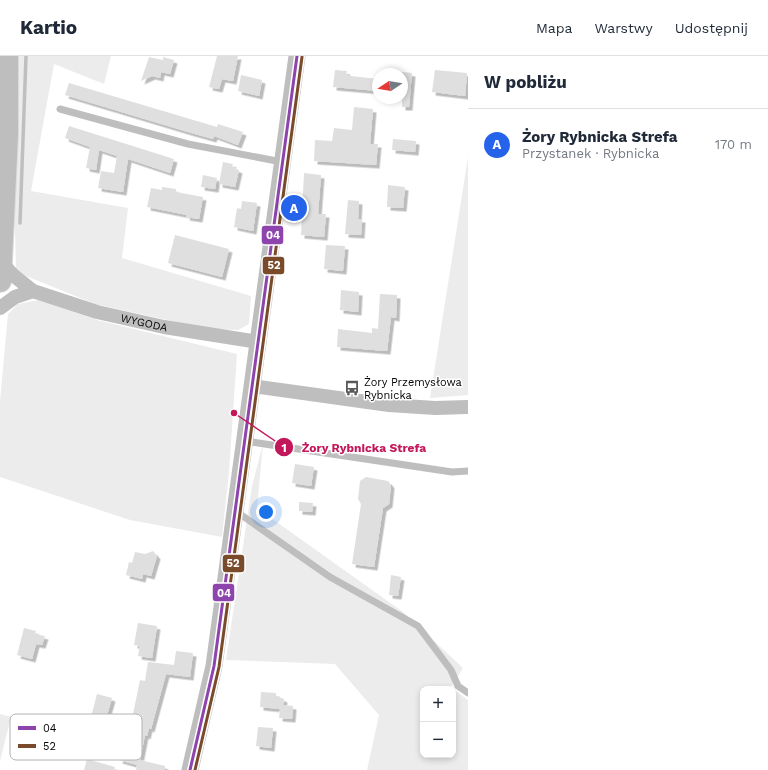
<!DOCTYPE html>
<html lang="pl">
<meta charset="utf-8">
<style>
body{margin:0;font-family:"Work Sans",sans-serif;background:#f6f6f7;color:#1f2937}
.controls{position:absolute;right:12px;bottom:12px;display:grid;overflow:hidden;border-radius:8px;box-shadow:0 2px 6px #0003}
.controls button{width:36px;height:36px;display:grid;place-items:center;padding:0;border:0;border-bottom:1px solid #e0e1e3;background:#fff;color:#1f2937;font:20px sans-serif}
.compass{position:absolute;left:372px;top:12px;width:36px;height:36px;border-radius:50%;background:#fff;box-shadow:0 2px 6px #0003;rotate:258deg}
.you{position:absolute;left:266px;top:456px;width:14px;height:14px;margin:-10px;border:3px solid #fff;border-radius:50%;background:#1a73e8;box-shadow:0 0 0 6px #1a73e833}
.badge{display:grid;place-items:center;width:26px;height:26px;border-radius:50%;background:#2563eb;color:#fff;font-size:13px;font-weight:700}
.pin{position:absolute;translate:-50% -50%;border:2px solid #fff;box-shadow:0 1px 4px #0006}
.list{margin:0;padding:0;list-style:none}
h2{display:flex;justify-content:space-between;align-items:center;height:52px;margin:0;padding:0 16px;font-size:17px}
h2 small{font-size:13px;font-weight:400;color:#747a83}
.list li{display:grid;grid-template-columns:26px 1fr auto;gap:12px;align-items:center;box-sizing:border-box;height:72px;padding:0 16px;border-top:1px solid #e0e1e3}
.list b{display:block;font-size:15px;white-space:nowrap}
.list p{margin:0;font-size:13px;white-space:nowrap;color:#747a83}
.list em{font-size:13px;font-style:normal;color:#747a83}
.map{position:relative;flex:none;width:468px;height:714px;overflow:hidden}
header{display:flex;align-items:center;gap:24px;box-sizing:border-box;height:56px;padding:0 20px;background:#fff;border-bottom:1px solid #e0e1e3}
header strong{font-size:19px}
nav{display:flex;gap:22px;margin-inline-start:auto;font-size:14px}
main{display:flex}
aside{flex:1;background:#fff}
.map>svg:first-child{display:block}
.green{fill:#ececec}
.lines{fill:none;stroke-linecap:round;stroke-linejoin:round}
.stream{stroke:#bfbfbf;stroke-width:3.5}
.building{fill:#dfdfdf;filter:url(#shadow)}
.primary-casing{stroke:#dbdbdb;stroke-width:24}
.service{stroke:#bebebe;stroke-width:7}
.minor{stroke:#bebebe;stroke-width:14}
.tertiary{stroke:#bebebe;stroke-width:17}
.primary{stroke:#bebebe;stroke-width:22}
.bus-1-casing{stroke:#fff;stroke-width:6}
.bus-2-casing{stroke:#fff;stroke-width:6}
.bus-1{stroke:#8e44ad;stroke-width:3}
.bus-2{stroke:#7a4b2a;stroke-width:3}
.labels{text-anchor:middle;stroke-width:3;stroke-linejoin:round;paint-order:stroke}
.street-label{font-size:11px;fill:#000;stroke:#fff}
.poi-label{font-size:11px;fill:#000;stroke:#fff;text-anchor:start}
.key{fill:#fff;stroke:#b2b2b2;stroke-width:1}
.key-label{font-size:11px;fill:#000}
.leader{fill:none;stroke:#c2185b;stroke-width:1.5}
.callout-dot{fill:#c2185b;stroke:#fff;stroke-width:1.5}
.mark-label{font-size:12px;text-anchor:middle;font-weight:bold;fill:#fff}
.callout-label{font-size:12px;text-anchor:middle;font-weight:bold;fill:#c2185b;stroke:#fff;stroke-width:3;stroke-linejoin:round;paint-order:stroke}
.line-badge{stroke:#fff;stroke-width:1.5}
.badge-label{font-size:11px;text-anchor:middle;font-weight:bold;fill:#fff}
</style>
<header>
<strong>Kartio</strong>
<nav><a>Mapa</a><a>Warstwy</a><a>Udostępnij</a></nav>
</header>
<main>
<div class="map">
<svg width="468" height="714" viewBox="0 0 468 714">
<defs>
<filter id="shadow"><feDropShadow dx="3.5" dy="3.5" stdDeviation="0" flood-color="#0004"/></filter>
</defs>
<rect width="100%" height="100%" fill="#fff"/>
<path class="green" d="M15 0H111L104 28 54 8 31 135 128 152 122 202 251 240 249 268 238 274 208 273 95 248 26 220 16 213 14 137Z
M468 101V339L430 342Z
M39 244 97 264 237 298 229 416 222 481 130 464 0 421V345L8 258 18 248Z
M263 388 257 452 403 556 463 612 451 631 453 633H423V699H453V633L468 644V714H367L379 659 335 608 226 604 252 430Z
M0 658 11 661 0 705Z"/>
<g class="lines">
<path class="stream" d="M20 167 26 0"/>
</g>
<path class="building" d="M217 0H238L233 25 222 23 219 33 209 31Z
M149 1 163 4V1L174 4 170 18 161 16 160 22 152 20 141 25Z
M335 14 347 15 346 19 351 20 378 23V35L333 31Z
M435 14 467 17 465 40 432 36Z
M402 16 412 17 409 51H402Z
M241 19 262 24 259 40 238 35Z
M69 27 217 71 218 68 243 76 238 89 214 80 213 83 188 76 65 39Z
M354 51 373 53 370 88H378L376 109 314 105 315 84 332 85 334 72 352 74Z
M69 70 174 103 170 117 128 103 123 136 98 132 101 115 114 117 117 100 99 94 96 114 86 112 90 91 65 82Z
M393 83 416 85 415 96 392 94Z
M223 106 233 108 232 111 239 114 235 131 219 128Z
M304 117 321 119 318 158H326L324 181 301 179Z
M203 119 217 122 215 133 201 131Z
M388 129 405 131 403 152 387 151Z
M162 131 176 133V136L203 141 199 163 186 161 187 159 147 151 151 132 162 134Z
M348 144 359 145 358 163H362L361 179 345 178Z
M242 145 257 147 253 175 234 171 237 152 241 153Z
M175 179 229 193 222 221 168 207Z
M326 189 345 190 343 215 324 213Z
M341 234 359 236 358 256 340 254Z
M380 238 397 239 396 262 391 261 387 295 337 291 338 273 372 277V272L378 273Z
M295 408 314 411 311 430 292 427Z
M366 421 388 425 391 429 389 448 383 452 374 511 352 508 361 448 358 443 360 425Z
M299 446 313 447 312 456 299 455Z
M153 495 157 500 151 520 143 518 142 523 126 519 129 506 132 507 135 496 145 498Z
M391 519 401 521 398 540 389 539Z
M138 567 157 570 152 602 138 600 140 590 134 589Z
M24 572 36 575 35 578 45 580 42 589 36 588 32 603 17 599Z
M176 595 193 597 190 621 166 618 151 673 149 672 147 680 145 679 140 704 165 710V714H136L137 709 119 704 122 692H126L140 624 145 625 148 606 174 609Z
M261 636 276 637V640L284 643 283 649 293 650 292 663 279 662 280 653 260 651Z
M97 638 112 642 105 666 91 661Z
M258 671 273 672 271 692 256 690Z
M87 703 115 711 114 714H84Z"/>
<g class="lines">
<g class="primary-casing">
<path id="primary" d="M0 225 7 79V0"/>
</g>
<path class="service" d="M60 53 188 88 282 106
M245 385 452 416 468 415
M237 456 330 521 418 570 451 614 458 630 468 637"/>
<g class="minor">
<path id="s1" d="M1 206 13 219 33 235 97 256 164 271 258 286"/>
<path d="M0 252 15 241 33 235"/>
<path d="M252 330 389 349 435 352 468 351"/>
</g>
<path class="tertiary" d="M190 714 214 610 297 0"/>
<use href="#primary" class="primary"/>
<g class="bus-1-casing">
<path id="bus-1" d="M190 714 214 610 297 0"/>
</g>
<g class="bus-2-casing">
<path id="bus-2" d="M195 714 219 611 302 1"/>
</g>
<use href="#bus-1" class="bus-1"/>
<use href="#bus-2" class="bus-2"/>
</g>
<defs>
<g id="bus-bare" transform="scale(1.2)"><path d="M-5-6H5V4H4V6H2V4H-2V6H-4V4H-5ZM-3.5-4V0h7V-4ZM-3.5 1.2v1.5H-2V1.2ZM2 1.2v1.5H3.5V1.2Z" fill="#595959" stroke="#fff" stroke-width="2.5" paint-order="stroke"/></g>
</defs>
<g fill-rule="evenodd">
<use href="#bus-bare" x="352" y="332"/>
</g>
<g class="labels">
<g class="street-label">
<text dy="4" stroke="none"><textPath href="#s1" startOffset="159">WYGODA</textPath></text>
</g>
<g class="poi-label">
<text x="364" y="330">Żory Przemysłowa<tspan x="364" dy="13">Rybnicka</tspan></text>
</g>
</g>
<rect x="10" y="658" width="132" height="46" rx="6" class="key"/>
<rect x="18" y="670" width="18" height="4" fill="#8e44ad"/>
<rect x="18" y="688" width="18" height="4" fill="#7a4b2a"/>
<g class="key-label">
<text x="43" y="676">04</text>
<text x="43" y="694">52</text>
</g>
<path class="leader" d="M234 357L284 391"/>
<g class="callout-dot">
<circle cx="234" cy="357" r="4"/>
<circle cx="284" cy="391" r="10"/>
</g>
<g class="mark-label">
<text x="284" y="396">1</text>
</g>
<g class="callout-label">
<text x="364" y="396">Żory Rybnicka Strefa</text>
</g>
<g class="line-badge">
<rect x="261" y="169" width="23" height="20" rx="4" fill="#8e44ad"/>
<rect x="262" y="200" width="23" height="19" rx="4" fill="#7a4b2a"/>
<rect x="222" y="498" width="23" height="19" rx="4" fill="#7a4b2a"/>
<rect x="212" y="527" width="23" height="19" rx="4" fill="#8e44ad"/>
</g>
<g class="badge-label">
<text x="273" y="183">04</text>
<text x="274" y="213">52</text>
<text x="233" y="511">52</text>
<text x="224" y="541">04</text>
</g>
</svg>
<div class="controls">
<button>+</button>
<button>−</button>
</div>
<svg class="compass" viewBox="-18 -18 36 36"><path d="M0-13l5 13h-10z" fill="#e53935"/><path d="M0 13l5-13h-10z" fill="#747a83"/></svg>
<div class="you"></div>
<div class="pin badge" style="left:294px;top:152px">A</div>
</div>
<aside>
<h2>W pobliżu<small></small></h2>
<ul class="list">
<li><span class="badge">A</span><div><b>Żory Rybnicka Strefa</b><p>Przystanek · Rybnicka</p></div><em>170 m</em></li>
</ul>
</aside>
</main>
